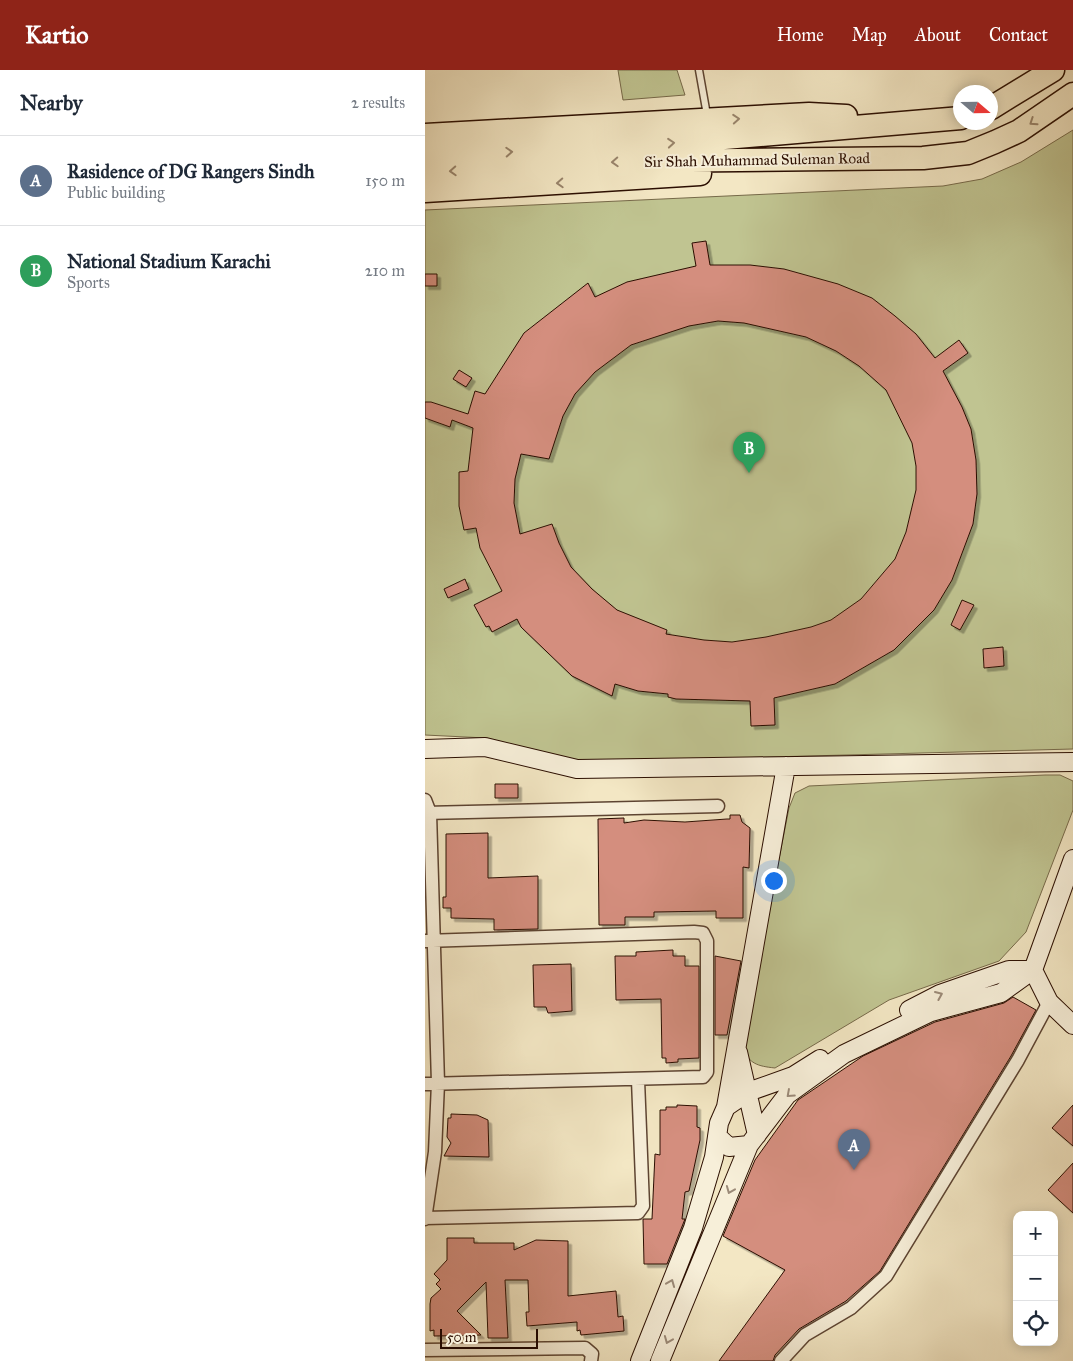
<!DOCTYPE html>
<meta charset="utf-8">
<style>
body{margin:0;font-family:"IM FELL Great Primer",serif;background:#f6f6f7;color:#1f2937}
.controls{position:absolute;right:15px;bottom:15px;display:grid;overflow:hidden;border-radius:10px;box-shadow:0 2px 12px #0003}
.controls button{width:45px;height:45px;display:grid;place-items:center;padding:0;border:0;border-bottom:1px solid #e0e1e3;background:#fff;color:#1f2937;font:25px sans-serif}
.compass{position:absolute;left:528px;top:15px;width:45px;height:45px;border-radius:50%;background:#fff;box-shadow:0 2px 12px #0003;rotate:110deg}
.scale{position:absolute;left:15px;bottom:12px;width:98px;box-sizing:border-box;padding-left:5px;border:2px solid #2b0e01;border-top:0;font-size:14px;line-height:18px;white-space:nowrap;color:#2b0e01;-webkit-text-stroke:4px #f7efd9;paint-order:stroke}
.you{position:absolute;left:348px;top:810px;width:18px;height:18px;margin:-12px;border:4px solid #fff;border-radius:50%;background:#1a73e8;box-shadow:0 0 0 8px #1a73e833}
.badge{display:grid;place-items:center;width:32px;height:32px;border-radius:50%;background:#8f2418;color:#fff;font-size:16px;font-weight:700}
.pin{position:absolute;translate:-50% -41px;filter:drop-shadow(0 1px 2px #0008)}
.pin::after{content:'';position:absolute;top:26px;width:18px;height:15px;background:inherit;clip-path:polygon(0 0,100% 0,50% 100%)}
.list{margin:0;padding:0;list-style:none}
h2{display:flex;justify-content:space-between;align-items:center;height:65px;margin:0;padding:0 20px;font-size:21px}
h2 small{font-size:16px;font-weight:400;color:#747a83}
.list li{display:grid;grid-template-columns:32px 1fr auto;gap:15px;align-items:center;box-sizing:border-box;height:90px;padding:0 20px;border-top:1px solid #e0e1e3}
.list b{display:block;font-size:19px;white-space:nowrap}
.list p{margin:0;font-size:16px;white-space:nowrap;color:#747a83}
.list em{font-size:16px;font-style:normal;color:#747a83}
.icon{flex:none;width:28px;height:28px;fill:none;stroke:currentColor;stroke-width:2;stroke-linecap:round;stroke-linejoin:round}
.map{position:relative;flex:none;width:648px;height:1291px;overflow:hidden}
header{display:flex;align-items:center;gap:30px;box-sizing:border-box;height:70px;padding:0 25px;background:#8f2418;color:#fff}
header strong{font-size:24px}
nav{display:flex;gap:28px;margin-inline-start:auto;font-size:18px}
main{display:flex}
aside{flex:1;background:#fff}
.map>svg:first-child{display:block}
.green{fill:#c0c491;stroke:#766949}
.building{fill:#d48e7e;stroke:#2b0e01;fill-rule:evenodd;filter:url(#shadow)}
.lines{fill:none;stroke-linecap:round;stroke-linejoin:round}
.lane-casing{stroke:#5d4432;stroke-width:9}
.street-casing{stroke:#5d4432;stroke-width:15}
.secondary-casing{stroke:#2b0e01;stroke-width:20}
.highway-casing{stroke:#2b0e01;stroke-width:25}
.lane{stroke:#f7efd9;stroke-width:6}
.street{stroke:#f7efd9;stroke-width:12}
.secondary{stroke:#f7efd9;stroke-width:18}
.highway{stroke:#f3e7c4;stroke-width:22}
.oneway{stroke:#99856c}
.oneway2{stroke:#9b8a78}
.labels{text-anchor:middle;stroke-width:4;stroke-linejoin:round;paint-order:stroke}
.street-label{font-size:15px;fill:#2b0e01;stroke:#f7efd9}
</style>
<header>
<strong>Kartio</strong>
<nav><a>Home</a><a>Map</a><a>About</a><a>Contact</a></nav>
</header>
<main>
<aside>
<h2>Nearby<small>2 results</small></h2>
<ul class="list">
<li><span class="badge" style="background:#5c6f8a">A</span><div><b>Rasidence of DG Rangers Sindh</b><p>Public building</p></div><em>150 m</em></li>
<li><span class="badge" style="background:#2e9e5b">B</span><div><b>National Stadium Karachi</b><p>Sports</p></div><em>210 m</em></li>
</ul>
</aside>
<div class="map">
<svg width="648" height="1291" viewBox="0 0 648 1291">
<defs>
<filter id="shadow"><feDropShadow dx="3.5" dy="3.5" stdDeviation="0" flood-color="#0004"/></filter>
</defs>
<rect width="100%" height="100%" fill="#f3e7c4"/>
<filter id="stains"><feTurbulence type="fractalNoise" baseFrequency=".004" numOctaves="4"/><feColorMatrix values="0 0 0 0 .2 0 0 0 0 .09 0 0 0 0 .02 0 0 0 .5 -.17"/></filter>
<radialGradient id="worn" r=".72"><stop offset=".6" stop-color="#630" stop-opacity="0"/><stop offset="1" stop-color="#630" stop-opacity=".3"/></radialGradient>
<path class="green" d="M193 0H252L260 25 198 30Z
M648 60V679L156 692 61 668 0 665V140L518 116 557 109 596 92Z
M620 705H635L648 711V740L601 862 574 891 464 930 350 998C332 996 325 994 317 978L364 738 370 723 384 716Z"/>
<path class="building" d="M281 171 285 195H325L359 199 413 214 447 228 470 246 491 264 510 288 534 270 543 283 518 301 537 337 546 359 551 390 552 424 548 454 527 510 509 540 469 580 410 614 349 628 350 655 326 656 325 631 251 629 243 627V624L213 621 190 614 187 626 147 606 96 557 92 549 67 562 64 556 61 557 49 535 77 521 55 478 51 458 39 460 34 436V402L43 401 48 358 27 350 25 357 0 348V332H6L43 344 50 321 60 324 99 263 163 213 170 227 202 212 271 196 267 173ZM293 251 319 253 381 267 411 281 434 296 461 320 487 373 491 396V420L481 462 470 489 436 529 406 550 386 557 341 567 307 572 279 570 241 564 242 560 192 540 167 519 146 497 134 473 127 454 95 464 89 433 90 409 96 384 124 389 138 346 150 324 170 302 206 275 264 256Z
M0 204H12V216H0Z
M34 300 47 308 41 317 28 309Z
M40 509 44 519 23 528 19 519Z
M537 530 549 535 535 560 526 555Z
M578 577 579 596 559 598 558 579Z
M70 714H93V728H70Z
M305 745H315L317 752 325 758 324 798 318 797V848H291V841L229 842V847H200V855H174L173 749 199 748V753L219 750 260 752 302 749H305Z
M63 763V808L113 806V859L69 860V849L26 848V838H18V827H21V764Z
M248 880V886H260V896H274V988L253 989V992L241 993V988H237L236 929 191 930 190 886H211V882Z
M290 886 316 891 302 965H290Z
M146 894 147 941 123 943 121 937H109L108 895Z
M588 927 611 940 586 986 455 1201 421 1231 374 1259 350 1285 348 1291H294L360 1200 298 1166 330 1090 373 1030 438 986 510 952 579 933Z
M252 1035 272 1036V1057L275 1058V1070L264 1121 260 1122 257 1149H260L242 1194H219L218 1149H227L230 1084 235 1085V1040H241V1037H252Z
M648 1035V1076L627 1058Z
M26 1044 52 1045 63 1050 64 1087 19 1086 26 1073 22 1067 23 1048H26Z
M648 1093V1143L623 1120Z
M22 1168H49V1173H89V1180L111 1170 143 1171V1226L191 1221 193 1247 198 1246 199 1261 156 1265 155 1260 152 1261V1252L102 1256 101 1242H104L103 1210H80L83 1268H63L61 1212 32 1241 56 1265 9 1266V1260L5 1261V1234L6 1228 16 1219 11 1214 15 1210 9 1204 22 1190Z"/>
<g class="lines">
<g class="lane-casing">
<path id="lane" d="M274 0 282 45"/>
</g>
<g class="street-casing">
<path id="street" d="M0 730 5 743 13 1013 10 1082 0 1149
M0 743 293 736
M0 871 269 862 278 863 282 871V1002L278 1007 0 1014
M0 1148 213 1143 218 1136 213 1010
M0 1280 160 1278 167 1284 166 1291
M356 1291 380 1265 426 1238 461 1206 593 990 624 932"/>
</g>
<g class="secondary-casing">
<path id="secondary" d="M0 679 60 677 152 699 648 692
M608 900 624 932 648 955
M484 940 515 924 584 900H608
M313 982 332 1065
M301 1037 361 696
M292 1066 304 1077 324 1075
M215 1291 268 1158 289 1087 294 1053 301 1037 323 1022 368 1006 395 989
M235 1291 324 1075 362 1025 419 984 506 942 576 923 608 900 648 789"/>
</g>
<g class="highway-casing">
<path id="highway" d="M566 38 628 0
M0 65 384 44 421 46
M0 86 217 75 536 48
M0 102 217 91 498 88 543 83 570 72 594 61 648 24
M0 121 275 104"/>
</g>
<use href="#lane" class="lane"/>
<use href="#street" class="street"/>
<use href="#secondary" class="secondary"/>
<use href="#highway" class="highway"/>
</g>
<defs><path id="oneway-chevron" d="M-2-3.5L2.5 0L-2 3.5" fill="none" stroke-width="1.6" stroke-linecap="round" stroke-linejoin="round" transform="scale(1.25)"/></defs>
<g class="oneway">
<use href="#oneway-chevron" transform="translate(311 49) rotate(-4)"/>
<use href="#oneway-chevron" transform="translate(608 52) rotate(146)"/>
<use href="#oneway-chevron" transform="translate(246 73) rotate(-5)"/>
<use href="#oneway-chevron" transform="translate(84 82) rotate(-3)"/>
<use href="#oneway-chevron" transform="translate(190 92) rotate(177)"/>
<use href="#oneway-chevron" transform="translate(28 101) rotate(177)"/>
<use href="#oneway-chevron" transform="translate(135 113) rotate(177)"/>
</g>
<g class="oneway2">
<use href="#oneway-chevron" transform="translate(514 925) rotate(-23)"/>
<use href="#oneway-chevron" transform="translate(365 1024) rotate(138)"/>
<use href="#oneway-chevron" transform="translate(305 1120) rotate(112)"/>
<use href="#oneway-chevron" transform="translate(246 1213) rotate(-68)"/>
<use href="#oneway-chevron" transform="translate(243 1270) rotate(112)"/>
</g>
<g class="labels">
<g class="street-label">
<text transform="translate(332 90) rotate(-1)" y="5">Sir Shah Muhammad Suleman Road</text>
</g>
</g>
<rect width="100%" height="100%" filter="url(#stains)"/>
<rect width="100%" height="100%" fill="url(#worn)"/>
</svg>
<div class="controls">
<button>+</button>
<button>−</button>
<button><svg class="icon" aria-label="locate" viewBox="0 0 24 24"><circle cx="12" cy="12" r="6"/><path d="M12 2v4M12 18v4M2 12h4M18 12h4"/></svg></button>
</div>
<svg class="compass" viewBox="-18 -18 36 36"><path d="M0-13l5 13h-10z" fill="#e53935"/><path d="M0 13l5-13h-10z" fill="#747a83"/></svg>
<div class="scale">50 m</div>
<div class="you"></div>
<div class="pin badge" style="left:429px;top:1100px;background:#5c6f8a">A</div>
<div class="pin badge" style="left:324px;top:403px;background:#2e9e5b">B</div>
</div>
</main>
